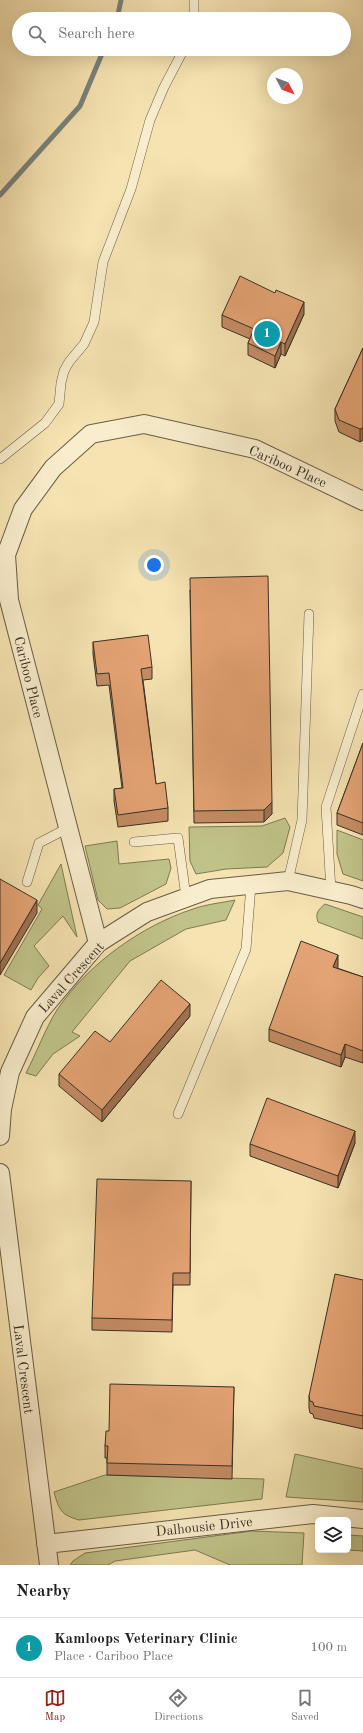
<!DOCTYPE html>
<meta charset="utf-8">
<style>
body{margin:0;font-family:"Old Standard TT",serif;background:#f2f2f2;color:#202124}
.controls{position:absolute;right:12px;bottom:12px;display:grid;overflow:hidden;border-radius:6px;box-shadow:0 4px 16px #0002}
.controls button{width:36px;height:36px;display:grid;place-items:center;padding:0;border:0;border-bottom:1px solid #e0e0e0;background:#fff;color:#202124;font:20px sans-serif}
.compass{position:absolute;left:267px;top:68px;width:36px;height:36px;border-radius:50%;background:#fff;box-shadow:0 4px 16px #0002;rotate:131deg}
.you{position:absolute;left:154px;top:565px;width:14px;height:14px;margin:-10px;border:3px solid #fff;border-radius:50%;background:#1a73e8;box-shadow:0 0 0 6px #1a73e833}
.badge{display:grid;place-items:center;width:26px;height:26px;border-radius:50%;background:#8f2418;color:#fff;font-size:13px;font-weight:700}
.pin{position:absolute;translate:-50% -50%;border:2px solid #fff;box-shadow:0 1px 4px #0006}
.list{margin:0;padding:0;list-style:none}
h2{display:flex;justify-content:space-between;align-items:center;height:52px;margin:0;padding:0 16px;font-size:17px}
h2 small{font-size:13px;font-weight:400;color:#757577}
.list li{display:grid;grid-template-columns:26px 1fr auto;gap:12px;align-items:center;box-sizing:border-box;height:60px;padding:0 16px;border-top:1px solid #e0e0e0}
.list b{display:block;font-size:15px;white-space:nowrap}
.list p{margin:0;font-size:13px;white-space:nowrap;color:#757577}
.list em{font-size:13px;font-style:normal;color:#757577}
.icon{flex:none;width:22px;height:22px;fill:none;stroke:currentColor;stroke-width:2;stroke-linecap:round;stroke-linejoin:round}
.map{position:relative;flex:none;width:363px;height:1565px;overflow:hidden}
.search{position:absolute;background:#fff;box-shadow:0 4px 16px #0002;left:12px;right:12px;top:12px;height:44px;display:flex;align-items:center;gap:10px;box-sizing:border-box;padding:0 14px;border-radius:22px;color:#757577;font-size:15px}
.sheet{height:112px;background:#fff}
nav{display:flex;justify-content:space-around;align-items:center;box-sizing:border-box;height:56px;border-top:1px solid #e0e0e0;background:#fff;font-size:11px;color:#757577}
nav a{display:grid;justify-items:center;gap:2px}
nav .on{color:#8f2418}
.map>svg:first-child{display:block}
.green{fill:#c0c389;stroke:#7d7a57}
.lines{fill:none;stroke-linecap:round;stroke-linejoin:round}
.stream{stroke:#78837d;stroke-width:5}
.lane-casing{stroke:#695d48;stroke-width:10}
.street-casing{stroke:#695d48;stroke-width:20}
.lane{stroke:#f8edcc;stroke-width:9}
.street{stroke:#f8edcc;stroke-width:18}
.wall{fill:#c48c64;stroke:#3a3025}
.shaded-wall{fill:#a07251;stroke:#3a3025}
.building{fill:#e4a374;stroke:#3a3025}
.labels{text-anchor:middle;stroke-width:3;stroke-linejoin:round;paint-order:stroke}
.street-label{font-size:14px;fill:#3a3025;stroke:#f8edcc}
</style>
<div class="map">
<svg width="363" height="1565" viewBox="0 0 363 1565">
<rect width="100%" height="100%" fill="#f5e3b1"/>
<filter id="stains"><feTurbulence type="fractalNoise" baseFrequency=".005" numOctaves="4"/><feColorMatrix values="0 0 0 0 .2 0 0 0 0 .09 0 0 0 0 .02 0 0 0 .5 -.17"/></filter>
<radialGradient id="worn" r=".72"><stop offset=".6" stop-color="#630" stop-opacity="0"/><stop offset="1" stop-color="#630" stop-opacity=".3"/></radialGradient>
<path class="green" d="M285 818 290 827 283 853 267 867 226 869 196 874 190 861 189 827 262 826Z
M337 830 363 840V881L343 874 337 854Z
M117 841 119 864 169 859 171 868 166 884 120 908 107 909 98 900 85 846Z
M61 864 77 937 63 916 34 946 49 966 38 978 31 990 4 975 42 909 38 905Z
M235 900 226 920 186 929 130 961 72 1032 80 1036 53 1054 36 1076 26 1073C36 1054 46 1027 57 1010 88 964 141 926 193 909 207 904 221 903 235 900Z
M325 904 363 917V939L318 922C315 913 318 910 325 904Z
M295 1454 363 1469V1502L286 1497Z
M105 1475 264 1479 262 1499 79 1520C61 1515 59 1510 54 1492Z
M252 1531 304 1533 302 1565H230L195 1550 115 1561 108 1565H70L73 1561 85 1553Z
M348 1535 363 1536V1551L348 1550Z"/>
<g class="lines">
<path class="stream" d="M117 19 121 0
M0 195 80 106 104 49"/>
<g class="lane-casing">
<path id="lane" d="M194 0V19
M0 459 45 423 59 404 61 383 64 371 69 362 84 344 94 322 103 262 131 189 150 120 164 87 184 49
M134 842 178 838 186 897
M288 881 302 820 309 614
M27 882 39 843 68 828
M331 891 326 807 363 694
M178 1114 246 949 251 885"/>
</g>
<g class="street-casing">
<path id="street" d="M98 943 9 600 6 555 23 509 53 468 91 434 144 424 255 449 363 501
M0 1136 2 1109 10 1072 35 1017 98 943 147 912 210 889 288 881 351 895 363 899
M0 1173 49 1565
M46 1544 313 1514 363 1519"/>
</g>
<use href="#lane" class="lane"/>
<use href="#street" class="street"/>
</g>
<path class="wall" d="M304 314 285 356 281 354 275 368 248 355V343L250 339 222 327V315Z
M363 348V440L360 442 339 432 335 421V409Z
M190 590 272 814 264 822 194 823Z
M93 642 152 667V679L143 680 156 784 168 808V821L118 827 114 801V789L122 788 109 685 97 686 93 654Z
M363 743V835L337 825V813Z
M338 967 337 968 363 977V1063L345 1057 341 1067 269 1041V1029Z
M190 1016 102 1122 59 1086V1074Z
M355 1143 338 1188 250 1156V1144Z
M191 1181 190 1285H173L172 1332 92 1330V1318Z
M363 1280V1429L314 1418 313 1414 310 1413 309 1408V1396Z
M234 1387 232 1479 107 1475V1458H105V1446L109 1431Z"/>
<path class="shaded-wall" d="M304 302V314L285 356V344Z
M281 342V354L275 368V356Z
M363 428V440L360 442V429Z
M272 802V814L264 822V810Z
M37 900V913L0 975V963Z
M338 955V967L333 979V967Z
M190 1004V1016L102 1122V1110Z
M345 1044V1057L341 1067V1055Z
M355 1131V1143L338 1188V1176Z"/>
<path class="building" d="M240 276 275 293 276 290 304 302 285 344 281 342 275 356 248 343 254 329 222 315Z
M363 348V428L360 429 339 420 335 409Z
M268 576 272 802 264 810 194 811 190 578Z
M148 635 152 667 141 669 156 784 165 782 168 808 118 815 114 789 123 788 109 673 97 674 93 642Z
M363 743V823L337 813Z
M0 879 37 900 0 963Z
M301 941 338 955 333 967 363 977V1051L345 1044 341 1055 269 1029Z
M161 980 190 1004 102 1110 59 1074 95 1031 110 1042Z
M267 1098 355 1131 338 1176 250 1144Z
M97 1179 191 1181 190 1273H173L172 1320 92 1318Z
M335 1274 363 1280V1416L314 1406 313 1402 310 1401 309 1396Z
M110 1384 234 1387 232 1466 107 1463 108 1446H105L106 1431H109Z"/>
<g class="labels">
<g class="street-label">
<text transform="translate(288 466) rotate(24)" y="5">Cariboo Place</text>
<text transform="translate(29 677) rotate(76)" y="5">Cariboo Place</text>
<text transform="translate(71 977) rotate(-48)" y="5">Laval Crescent</text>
<text transform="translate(24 1369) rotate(83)" y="5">Laval Crescent</text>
<text transform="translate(204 1526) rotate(-6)" y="5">Dalhousie Drive</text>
</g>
</g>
<rect width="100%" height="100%" filter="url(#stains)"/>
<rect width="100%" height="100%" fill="url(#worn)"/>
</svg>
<div class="controls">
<button><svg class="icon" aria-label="layers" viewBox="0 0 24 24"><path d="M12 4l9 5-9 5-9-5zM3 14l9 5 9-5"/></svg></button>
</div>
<svg class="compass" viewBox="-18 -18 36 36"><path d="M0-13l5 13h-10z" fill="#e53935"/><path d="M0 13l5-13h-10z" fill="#757577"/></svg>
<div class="you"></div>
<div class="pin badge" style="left:267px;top:334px;background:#0f9aa8">1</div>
<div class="search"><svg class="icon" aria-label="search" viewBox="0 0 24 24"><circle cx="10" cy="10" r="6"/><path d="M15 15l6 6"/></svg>Search here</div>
</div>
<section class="sheet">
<h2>Nearby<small></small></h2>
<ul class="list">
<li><span class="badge" style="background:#0f9aa8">1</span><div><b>Kamloops Veterinary Clinic</b><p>Place · Cariboo Place</p></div><em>100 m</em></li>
</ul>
</section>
<nav>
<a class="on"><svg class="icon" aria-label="map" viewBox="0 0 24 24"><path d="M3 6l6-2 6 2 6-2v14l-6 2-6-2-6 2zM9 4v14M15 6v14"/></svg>Map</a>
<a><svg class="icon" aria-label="directions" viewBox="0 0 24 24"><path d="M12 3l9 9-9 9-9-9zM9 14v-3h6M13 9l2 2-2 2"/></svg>Directions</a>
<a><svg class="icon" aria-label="saved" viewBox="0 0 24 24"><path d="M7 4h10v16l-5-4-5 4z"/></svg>Saved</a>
</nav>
